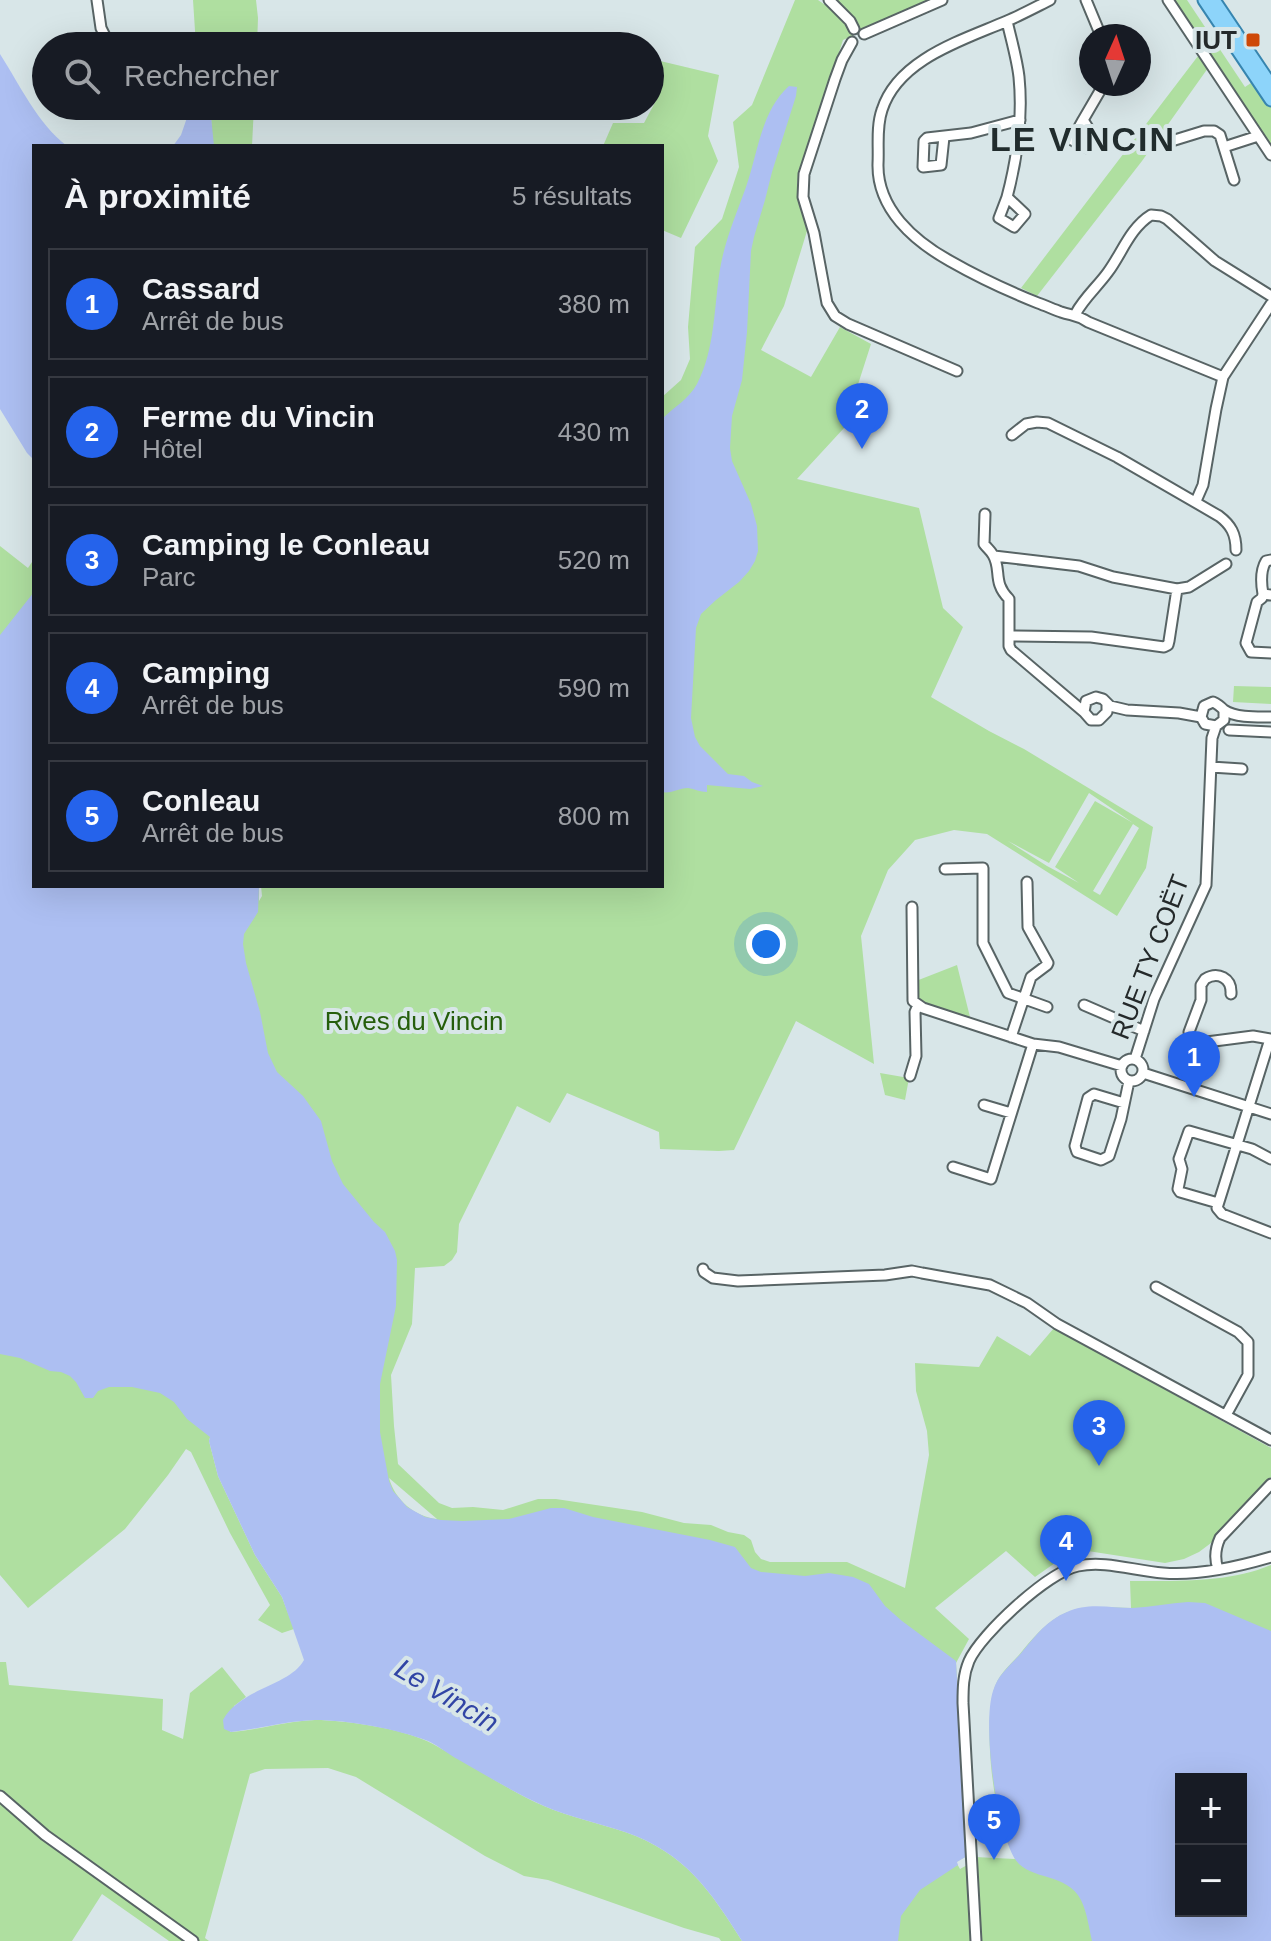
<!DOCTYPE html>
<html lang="fr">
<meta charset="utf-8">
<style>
body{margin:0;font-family:Helvetica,sans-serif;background:#20242c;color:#f1f3f6}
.controls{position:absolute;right:24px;bottom:24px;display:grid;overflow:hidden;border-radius:0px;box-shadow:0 8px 32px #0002}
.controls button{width:72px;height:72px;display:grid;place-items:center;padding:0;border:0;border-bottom:2px solid #363941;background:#171b24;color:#f1f3f6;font:40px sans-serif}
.compass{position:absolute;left:1079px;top:24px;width:72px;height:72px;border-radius:50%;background:#171b24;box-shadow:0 8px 32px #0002;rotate:3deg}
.you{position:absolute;left:766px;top:944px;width:28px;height:28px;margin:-20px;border:6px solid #fff;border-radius:50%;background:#1a73e8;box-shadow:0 0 0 12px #1a73e833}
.badge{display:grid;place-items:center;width:52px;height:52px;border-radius:50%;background:#2563eb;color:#fff;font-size:26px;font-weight:700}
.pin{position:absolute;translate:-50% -66px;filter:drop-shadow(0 2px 4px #0008)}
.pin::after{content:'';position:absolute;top:42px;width:28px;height:24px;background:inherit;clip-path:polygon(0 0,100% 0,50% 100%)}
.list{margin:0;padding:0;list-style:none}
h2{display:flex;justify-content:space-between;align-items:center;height:104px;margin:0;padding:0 32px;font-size:34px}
h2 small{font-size:26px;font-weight:400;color:#9ea1a6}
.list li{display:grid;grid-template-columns:52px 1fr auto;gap:24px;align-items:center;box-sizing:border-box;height:112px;margin:0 16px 16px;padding:0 16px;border:2px solid #363941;border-radius:0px}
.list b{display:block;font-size:30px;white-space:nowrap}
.list p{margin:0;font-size:26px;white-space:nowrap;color:#9ea1a6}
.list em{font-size:26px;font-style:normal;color:#9ea1a6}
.icon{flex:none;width:44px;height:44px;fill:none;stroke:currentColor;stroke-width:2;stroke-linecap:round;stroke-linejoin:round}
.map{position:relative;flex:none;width:1271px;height:1941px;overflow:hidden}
.search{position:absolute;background:#171b24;box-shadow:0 8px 32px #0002;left:32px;top:32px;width:632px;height:88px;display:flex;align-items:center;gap:20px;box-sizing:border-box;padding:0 28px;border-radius:44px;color:#9ea1a6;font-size:30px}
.panel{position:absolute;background:#171b24;box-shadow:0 8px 32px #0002;left:32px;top:144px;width:632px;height:744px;border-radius:0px}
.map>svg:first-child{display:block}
.green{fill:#afdfa0;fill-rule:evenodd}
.water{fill:#adbff2;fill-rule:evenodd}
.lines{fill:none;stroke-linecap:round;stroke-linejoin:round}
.minor-casing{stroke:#586465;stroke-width:13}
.major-casing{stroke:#3785af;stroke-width:15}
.minor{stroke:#fff;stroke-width:9}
.major{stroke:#8dd4fa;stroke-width:11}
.poi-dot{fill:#ce4807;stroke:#d8e6e8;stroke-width:3}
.labels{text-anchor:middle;stroke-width:8;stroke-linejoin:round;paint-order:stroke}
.poi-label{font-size:26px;font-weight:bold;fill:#24292a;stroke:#d8e6e8;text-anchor:end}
.street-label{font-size:26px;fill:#24292a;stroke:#d8e6e8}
.park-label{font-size:26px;fill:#255e0b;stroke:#d8e6e8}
.water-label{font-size:28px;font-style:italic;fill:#3145a5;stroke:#d8e6e8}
.district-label{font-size:34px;font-weight:bold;letter-spacing:2px;fill:#212c2d;stroke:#d8e6e8}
</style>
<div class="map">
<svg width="1271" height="1941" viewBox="0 0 1271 1941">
<rect width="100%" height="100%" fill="#d8e6e8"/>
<path class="green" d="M193 0H256L258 18 257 46H196Z
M795 0H818L828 7 835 0H931L843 40 797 183 807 231 784 306 761 350 811 377 840 327 871 344 844 428 797 479 919 508 943 608 963 627 931 697 989 731 1024 749 1153 827 1146 868 1117 916 987 834 954 830 915 840 888 870 861 936 874 1064 796 1021 734 1150 719 1151 660 1149 659 1132 567 1093 550 1123 517 1106 459 1224 457 1252 452 1260 444 1266 415 1268 412 1324 391 1375 394 1426 398 1464 439 1503 452 1508 473 1507 503 1510 538 1499H556L642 1512 684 1523 711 1525 728 1532 744 1535 751 1540 755 1552 761 1559 770 1562H847L905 1588 929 1455 927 1431 916 1391 915 1363 979 1367 997 1336 1030 1356 1054 1328 1271 1448V1477L1211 1543 1199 1552 1184 1559 1165 1563 1075 1549 1035 1577 1006 1551 935 1608 969 1639 956 1663 967 1856 956 1862 960 1869 969 1864 972 1941H887L467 1651 147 1000 259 886V901L262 896 261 886H662V585L706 381 662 429V397L681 380 690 359 688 327 695 247 722 219 739 167 733 122 752 105ZM1089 793 1133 823 1095 801 1055 867 1079 883 1047 866 1008 841 1049 863ZM1133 824 1139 828 1100 895 1093 891ZM389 1478 437 1519C415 1517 395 1500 389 1478Z
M1173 0H1187L1245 87 1254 81 1271 107V147Z
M1198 56 1208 68 1142 161 1037 296 1021 288Z
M656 60 719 75 708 136 718 161 681 238 662 230V146H603L613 123H644L659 95 650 86Z
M205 106H254L252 146H212L211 117Z
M0 546 28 568 34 559V886L221 1400 209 1441 218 1476 255 1555 282 1597 294 1629 282 1633 258 1620 270 1605 230 1533 191 1452 186 1449 168 1475 125 1529 28 1608 0 1575Z
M1234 686 1271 687V704L1233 702Z
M957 965 970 1017 919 1003 916 981Z
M880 1073 909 1078 905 1100 885 1095Z
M1271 1565V1831L1241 1779H1181L1112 1941H979L975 1857 1015 1859C1008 1840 1001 1820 996 1800 990 1773 985 1709 996 1684 1002 1670 1014 1662 1023 1650 1060 1605 1075 1606 1131 1608L1130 1581C1176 1581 1228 1583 1271 1565Z
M0 1662H6L9 1685 163 1699 162 1730 183 1739 190 1693 222 1667 246 1697 234 1706 230 1732C259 1730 286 1721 315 1720 346 1720 406 1729 433 1744 470 1764 506 1789 544 1806 570 1817 598 1823 625 1832 685 1853 710 1890 742 1941H721L719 1938 684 1928 548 1880 524 1876 485 1856 356 1777 328 1768 265 1769 250 1774 205 1938 209 1941H169L102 1894 72 1941H0Z"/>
<path class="water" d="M0 54C20 85 37 123 67 146H34V460L27 453 0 409Z
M789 86 797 87 796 96 772 172 765 200 754 237 751 251 747 332 742 380 732 416 730 448 732 461 751 504 757 526 758 551 755 561 749 571 739 582 716 600 701 614 696 628 691 718 695 737 700 746 728 774 744 776 752 782 763 786 750 789 707 785V792C700 792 695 789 688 788 678 788 672 794 662 792V419C674 407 689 399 697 384 715 350 714 307 720 269 725 240 736 215 746 187 758 153 761 111 789 86Z
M191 106H210L214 146H173L181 135Z
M34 592V886H259L258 912 244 934 243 944 246 963 260 1012 268 1053 277 1072 303 1096 321 1121 332 1161 343 1184 374 1222 385 1232 395 1251 397 1260 396 1306 380 1384V1432L389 1481 393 1491 407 1507 425 1517 441 1520 463 1521 509 1519 551 1508H564L593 1517 710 1540 735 1547 751 1568 761 1572 805 1576 829 1573 853 1577 869 1584 885 1606 902 1621 956 1661 967 1856 957 1862 958 1865 920 1890 901 1916 898 1941H742C710 1890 685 1853 625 1832 598 1823 570 1817 544 1806 515 1793 487 1776 459 1760 448 1754 439 1746 428 1741 397 1729 348 1720 315 1720 286 1721 259 1729 231 1732L224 1729 223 1720C240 1688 290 1686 304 1660L282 1597 255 1555 218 1476 209 1441 210 1437 187 1419 174 1402 160 1393 132 1387H109L98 1391 93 1398H85L76 1382 70 1376 61 1372 50 1371 20 1358 0 1354V635Z
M1188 1602 1205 1603 1271 1631V1941H1092C1089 1928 1087 1912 1081 1900 1067 1872 1029 1881 1015 1859 996 1828 982 1725 993 1691 998 1674 1011 1665 1022 1652 1035 1636 1047 1620 1067 1612 1087 1602 1112 1608 1133 1608 1152 1607 1170 1603 1188 1602ZM1181 1779H1241V1911H1181Z"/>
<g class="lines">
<g class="minor-casing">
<path id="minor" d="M97 0 101 28 110 46
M829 0 850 21 854 29
M1050 0C1036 7 1021 15 1007 21 963 40 898 59 882 110 876 127 879 147 878 164 877 209 914 241 950 261 978 277 1008 291 1038 303 1046 306 1053 309 1061 312 1073 316 1076 314 1088 322L1223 377
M1086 0 1101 36
M1168 0 1271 155
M864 34 942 0
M852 42 842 60 835 79 804 174 803 197 814 233 827 303 835 316 848 324 957 371
M1083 120 1094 137 1087 148 1072 140Z
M1083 120 1104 84
M944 137 941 165 923 167 924 141 927 138 971 133 1020 120
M1165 143 1204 131H1214L1220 135 1234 180
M1224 147 1258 136
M1007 197C1017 159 1023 117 1019 77 1017 59 1011 39 1007 21
M1007 197 1025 214 1014 227 999 218Z
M1076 313C1084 298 1098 286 1108 272 1122 253 1130 228 1151 215L1161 216 1167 219 1215 261 1271 296
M1012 435 1026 424 1037 422 1048 423 1117 457 1219 516C1231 525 1236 534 1236 550
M1196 501 1203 485 1216 409 1223 377 1271 304
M985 514 984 544C987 548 991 551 993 555 1002 570 992 582 1009 599V646L1011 650 1084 712
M994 556 1079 566 1113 577 1177 589 1189 587 1226 564
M1263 594C1261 583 1260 571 1266 561L1271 560
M1271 595 1263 594 1262 598 1257 602 1246 643 1251 652 1271 653
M1010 636 1091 637 1164 647 1168 645 1169 641 1177 589
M1107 704V712L1099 720H1091L1084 712 1086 701 1096 697 1103 699 1110 706 1127 710 1179 713 1201 717
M1224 710V720L1216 726 1205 724 1201 717 1204 706 1213 702C1218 704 1221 707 1224 710 1236 718 1257 717 1271 717
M1229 730 1271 732
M1211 767 1242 769
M945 869 983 868V943L1008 993 1047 1007
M912 907 913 1001 923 1008 1033 1044 1059 1047 1122 1066
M1231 994C1232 978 1218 971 1205 979L1201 985V1000L1189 1032 1192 1039 1199 1043 1253 1036 1270 1039 1217 1208 1222 1214 1271 1233
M1084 1005 1144 1031
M1011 1037 1031 977 1047 965 1048 963 1028 927 1027 882
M1121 1070a11 11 0 1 1 22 0a11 11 0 1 1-22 0Z
M1135 1059 1154 999 1206 885 1212 738 1216 726
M1143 1073 1271 1114
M910 1076 916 1056 915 1012 918 1005
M1124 1103 1094 1094 1088 1098 1075 1146 1077 1152 1101 1160 1109 1156 1121 1119 1129 1081
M984 1105 1011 1113
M953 1167 991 1179 1033 1044
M1218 1203 1180 1192 1178 1189 1182 1169 1179 1159 1189 1131 1252 1149 1271 1159
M703 1269 704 1272 713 1278 738 1281 885 1275 912 1271 922 1273 990 1285 1027 1303 1057 1324 1271 1440
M1156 1287 1238 1332 1248 1342V1375L1226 1415
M1218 1569C1214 1558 1215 1549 1220 1538L1271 1484
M0 1796 45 1835 193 1941
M976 1941 963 1703C963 1689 963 1675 969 1661 981 1634 1048 1572 1078 1566 1105 1560 1135 1571 1163 1573 1198 1576 1237 1567 1271 1557"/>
</g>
<g class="major-casing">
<path id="major" d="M1204 0 1271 100
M1214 0 1271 85"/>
</g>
<use href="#minor" class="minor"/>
<use href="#major" class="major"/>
</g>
<rect class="poi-dot" x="1245" y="32" width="16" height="16" rx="4"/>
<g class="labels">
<g class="poi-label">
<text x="1237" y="49">IUT</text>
</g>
<g class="street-label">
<text transform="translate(1150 957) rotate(-69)" y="9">RUE TY COËT</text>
</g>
<g class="park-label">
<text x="414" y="1030">Rives du Vincin</text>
</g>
<g class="water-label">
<text transform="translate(447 1695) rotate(31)" y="10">Le Vincin</text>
</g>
<g class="district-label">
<text x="1083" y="151">LE VINCIN</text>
</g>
</g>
</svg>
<div class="controls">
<button>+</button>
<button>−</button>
</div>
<svg class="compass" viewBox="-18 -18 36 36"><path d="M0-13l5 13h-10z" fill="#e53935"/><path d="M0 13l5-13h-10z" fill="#9ea1a6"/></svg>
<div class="you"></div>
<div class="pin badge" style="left:1194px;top:1097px">1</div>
<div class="pin badge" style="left:862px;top:449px">2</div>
<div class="pin badge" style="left:1099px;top:1466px">3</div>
<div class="pin badge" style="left:1066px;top:1581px">4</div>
<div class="pin badge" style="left:994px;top:1860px">5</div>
<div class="search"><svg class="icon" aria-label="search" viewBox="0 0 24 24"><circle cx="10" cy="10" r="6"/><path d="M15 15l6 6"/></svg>Rechercher</div>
<section class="panel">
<h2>À proximité<small>5 résultats</small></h2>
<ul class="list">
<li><span class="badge">1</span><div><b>Cassard</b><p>Arrêt de bus</p></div><em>380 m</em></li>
<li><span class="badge">2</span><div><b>Ferme du Vincin</b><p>Hôtel</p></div><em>430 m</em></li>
<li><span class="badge">3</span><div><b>Camping le Conleau</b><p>Parc</p></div><em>520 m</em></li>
<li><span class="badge">4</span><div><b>Camping</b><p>Arrêt de bus</p></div><em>590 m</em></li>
<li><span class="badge">5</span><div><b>Conleau</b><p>Arrêt de bus</p></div><em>800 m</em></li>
</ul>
</section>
</div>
